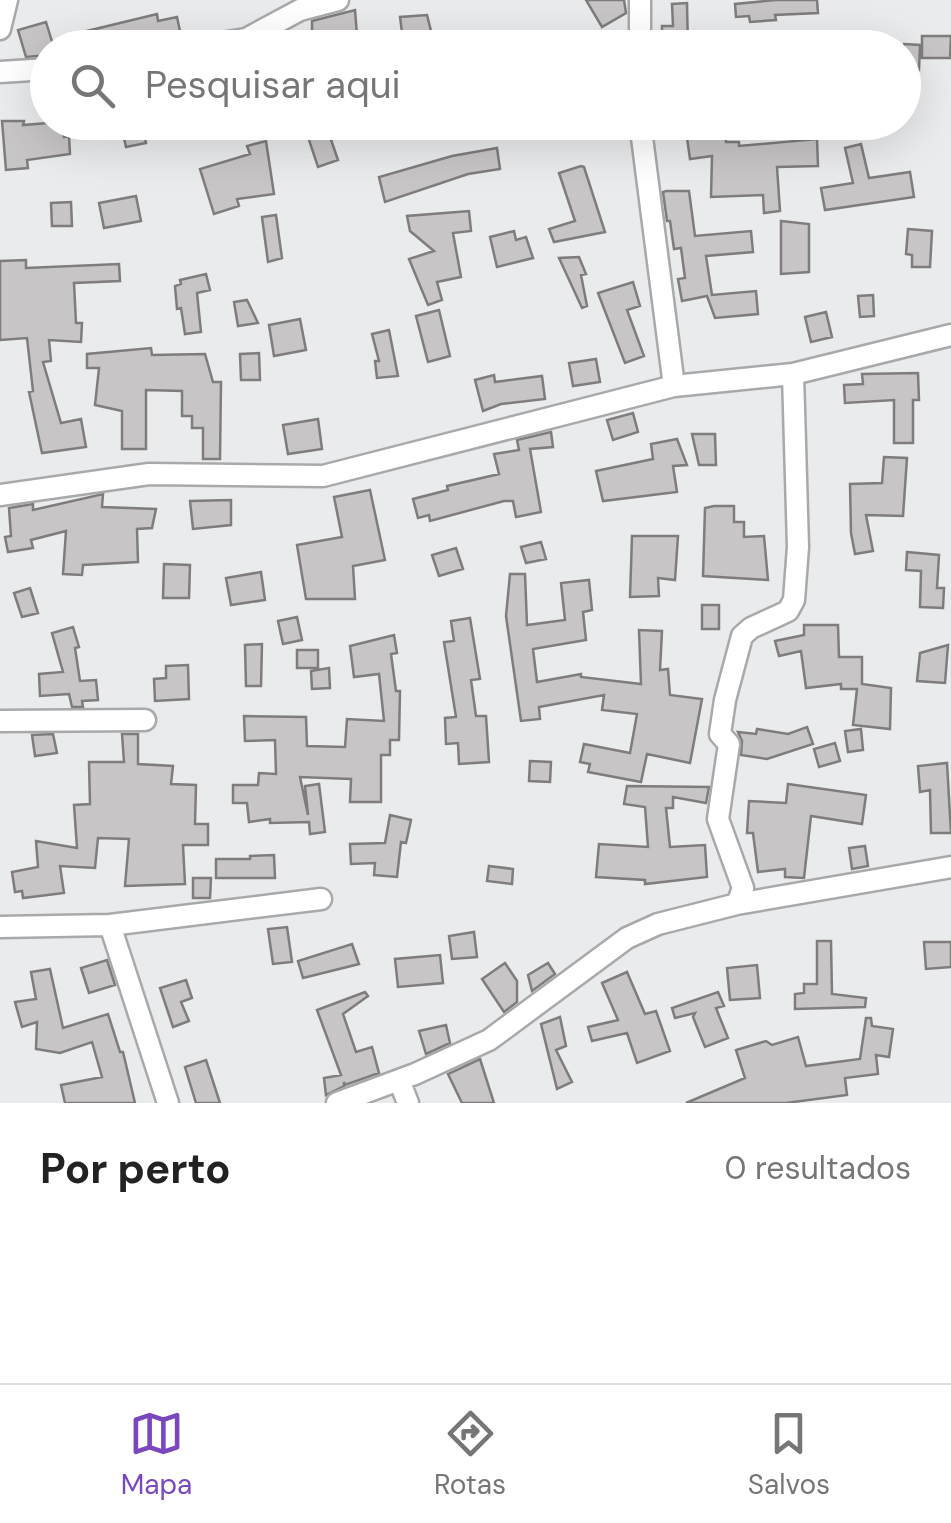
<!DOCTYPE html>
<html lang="pt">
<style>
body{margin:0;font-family:"DM Sans",sans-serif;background:#f6f6f6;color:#222}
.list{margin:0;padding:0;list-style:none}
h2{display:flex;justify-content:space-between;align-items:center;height:130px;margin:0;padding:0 40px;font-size:42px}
h2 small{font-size:32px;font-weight:400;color:#767676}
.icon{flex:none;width:55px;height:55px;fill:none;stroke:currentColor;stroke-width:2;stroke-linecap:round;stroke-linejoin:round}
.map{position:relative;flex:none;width:951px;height:1103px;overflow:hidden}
.search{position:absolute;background:#fff;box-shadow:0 10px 40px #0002;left:30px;right:30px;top:30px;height:110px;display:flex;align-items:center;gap:25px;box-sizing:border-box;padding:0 35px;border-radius:55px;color:#767676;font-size:38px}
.sheet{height:280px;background:#fff}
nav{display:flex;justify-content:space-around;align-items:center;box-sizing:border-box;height:140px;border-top:2px solid #e0e0e0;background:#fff;font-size:28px;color:#767676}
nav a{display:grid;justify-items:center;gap:5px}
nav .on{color:#7a47bf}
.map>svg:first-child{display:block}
.building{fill:#c7c5c5;stroke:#7f7c7d;stroke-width:2.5}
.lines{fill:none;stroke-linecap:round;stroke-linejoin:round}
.minor-casing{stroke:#a8a9ab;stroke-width:25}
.minor{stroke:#fff;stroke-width:20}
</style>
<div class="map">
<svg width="951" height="1103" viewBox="0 0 951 1103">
<rect width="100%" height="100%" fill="#eaebed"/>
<path class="building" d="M586 0H624L626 13 602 27Z
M776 0H817L818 13 775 15 776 20 750 22 749 16 736 17 735 4Z
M687 3 688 48 662 43V26H673L672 4Z
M355 10 358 48H312V21Z
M157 14 158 21 177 17 181 36 127 48H92L87 31Z
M427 15 431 31 424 32 425 48H404L400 17Z
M46 22 54 48H48V55L26 57 18 30Z
M922 36H951L950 58H922Z
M904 44 920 45 919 70H904Z
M2 121H24L23 125 60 122 64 137 69 136 70 154 27 160 28 168 6 170Z
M303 122H325L338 160 318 167Z
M699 122H724L726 142H739V146L817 139 818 166 777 167 780 211 764 213 763 195 711 197 712 156 690 159 687 138 701 137Z
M142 125 146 143 126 147 122 129Z
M266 141 274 194 237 199 239 206 214 214 200 169 250 154 247 146Z
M861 144 869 178 910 172 914 197 825 210 821 188 853 183 845 148Z
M497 148 500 169 468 174 385 202 379 177 452 156Z
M581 166 584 167 605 232 554 242 549 229 575 221 559 173Z
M666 191H689L695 236 751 231 753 252 706 256 712 295 756 291 758 314 715 318 707 296 682 301 678 279 685 278 681 248 674 249 670 221H667L663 192Z
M136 196 141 221 104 228 99 203Z
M71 202 72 226H52L51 203Z
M469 211 471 231 453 233 461 277 437 282 442 300 428 305 409 259 434 251 410 231 407 216Z
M276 215 282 258 268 262 262 217Z
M781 221 809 224V272L781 274Z
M908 229 932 231 930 267H912V255L906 254Z
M514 231 516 240 526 237 533 258 497 267 490 237Z
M579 257 586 274 581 275 587 306 582 308 559 258Z
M26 260V268L119 264 120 281 74 283 76 323H82L81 342 49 340 51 361 43 362 61 423 81 419 86 447 42 453 29 392 33 391 27 338 0 340V261Z
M206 274 210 290 197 293 201 332 185 334 181 308 177 309 175 286 181 284 180 280Z
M633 282 640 306 627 310 644 356 625 363 598 293Z
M873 295 874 316 860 317 858 296Z
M247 300 258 323 238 326 234 302Z
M439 310 450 356 428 362 416 316Z
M826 312 832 337 811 342 805 317Z
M300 319 306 350 274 356 269 325Z
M389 330 398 376 377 378 375 361H379L372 334Z
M151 348 152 355 205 354 213 382H221L220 459H203V428H192V416H182V391L146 390V449H122V411L95 405 99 368H87V354Z
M259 353 260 380H241L240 354Z
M596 359 600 382 573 386 569 363Z
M918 373 919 400H913V443H894V400L845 403 844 385 863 384 862 374Z
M494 375 495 382 542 376 545 399 501 404 483 411 475 380Z
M633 413 638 432 613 440 607 420Z
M318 419 322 449 288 454 283 425Z
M551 432 553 447 530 449 541 512 516 517 513 501H504L430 521 429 515 418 518 413 499 448 490 447 486 499 474 494 454 519 450 517 440Z
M692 434H715L716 465H699Z
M677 439 687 465 673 466 677 492 603 501 596 471 653 459 651 444Z
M884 457 907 458 903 516 866 515 873 551 855 554 851 533 850 484 882 483Z
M370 490 385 560 353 566 355 599H306L297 545 342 537 334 497Z
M103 494 102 507 156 509 152 528 137 529 138 562 83 565 82 575 63 574 66 531 31 540 33 548 8 552 5 537 11 536 9 508 33 504V510Z
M231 500V525L193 529 190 501Z
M714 506H734V522H744V537L764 536 768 580 703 576 705 508Z
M632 536H678L675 580 658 578 659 596 630 597Z
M541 542 546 559 526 563 521 547Z
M456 548 463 569 439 576 432 555Z
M907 552 939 555 937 588H944L943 608 920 607 921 571 906 570Z
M164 564 190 565 189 598H163Z
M261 572 265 600 231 605 226 578Z
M510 574H525L527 625 565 620 561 583 589 580 592 610 583 612 586 640 533 649 537 682 581 674V677L641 684 639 630 662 631 660 670 668 669 670 695 702 699 690 763 647 754 641 782 588 772 590 764 580 762 584 744 630 753 637 714 602 710 604 695 539 707 540 719 521 721 506 616Z
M30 588 38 613 22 617 14 593Z
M702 605H719V629H702Z
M297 617 302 640 283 644 278 621Z
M470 618 480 679 471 680 476 716H486L489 762 459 764 458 743 446 744 445 718 456 717 444 642 454 641 451 621Z
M804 625H838L839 657H862V684L891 688 890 729 853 725 857 689H841V684L806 688 801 651 779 656 775 641 804 635Z
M73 627 79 647 75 648 80 681 96 680 98 700 82 701 83 707H72L69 694 40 696 39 674 63 672 52 633Z
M394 635 397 653 391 654 396 691H400L399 740H390V755H381V802H350L351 779 300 777 308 815 305 786 319 784 325 832 310 834 309 822 270 823V819L249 822 247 803H233V785H258L259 773 276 774 275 740 245 741 244 716 306 717 307 746 345 747 347 719 384 721 379 674 354 677 350 646Z
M262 644 261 686H246L245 645Z
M948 645 945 683 917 681 920 653Z
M297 650H318V668H297Z
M188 665 189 699 155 701 154 679 166 678V666Z
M329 668 330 688 312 689 311 671Z
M807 727 813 744 767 759 741 755 742 741 738 732 756 734 757 729 788 734Z
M861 729 863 750 848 752 845 731Z
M53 734 57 753 35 756 32 735Z
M122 734H138V764L173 766 171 784 196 785 195 824H208V845H183L185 884 125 886 129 839 98 838 95 868 60 866 64 893 23 898 22 891 15 892 12 872 38 867 36 841 77 848 74 805 90 804 89 762H124Z
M835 743 840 761 819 767 814 749Z
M530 761 551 762 550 782 529 781Z
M947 763 951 833H931L930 790 920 792 918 766Z
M788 784 866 795 862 824 811 816 804 878 785 877V869L758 872 753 833H747L749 801 786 803Z
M627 786 709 787 706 803 673 797V808H666L670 847 705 845 707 877 645 884V880L596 877 599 844 648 847 645 807 624 804Z
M390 815 411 820 406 843 401 842 397 877 374 875 375 863 351 864 350 844 385 843Z
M865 846 868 866 852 869 849 848Z
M274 855 275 878H216V859H250V856Z
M489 866 513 869 512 884 487 881Z
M193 878H211L210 898H193Z
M287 927 292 962 273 964 268 929Z
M474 932 477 957 452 959 449 936Z
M817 941H831L832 994 866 998 865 1007 795 1009V994L804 993V984H817Z
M924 942H951V967L926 969Z
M352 944 359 964 303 978 298 961Z
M440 955 443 983 398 987 395 959Z
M107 960 115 985 89 993 81 968Z
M505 963 517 981V1002L504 1012 482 979Z
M548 963 555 974 532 991 528 975Z
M757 965 760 998 730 1000 727 968Z
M50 969 63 1028 108 1014 120 1052H123L135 1103H65L61 1085 102 1077 92 1042 60 1053 36 1049 37 1022 22 1027 15 1002 36 999 31 972Z
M627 972 645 1014 656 1011 670 1051 637 1063 627 1033 592 1041 588 1027 618 1020 602 983Z
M186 980 192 998 181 1002 189 1021 173 1027 160 988Z
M365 992 368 996 343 1014 356 1052 372 1047 379 1073 345 1085 344 1082V1086L326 1095 324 1078 341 1075 317 1010Z
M718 992 724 1006 716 1008 728 1038 705 1047 693 1017 695 1013 675 1018 672 1008Z
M560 1017 566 1046 556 1050 572 1082 557 1089 541 1024Z
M866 1018H871L872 1026 893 1029 889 1057 876 1055 878 1074 845 1078 847 1095 786 1103H686L745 1078 736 1050 766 1041 772 1045 798 1037 806 1066 860 1059Z
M446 1025 450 1043 426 1054 419 1031Z
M480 1059 494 1103H462L448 1074Z
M206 1060 220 1103H196L185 1067Z"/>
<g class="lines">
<g class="minor-casing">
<path id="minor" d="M640 0V48
M0 29 7 0
M189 48 246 39 300 10 338 0
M0 72 48 69
M640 122 674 386
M0 495 149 474 323 476 674 386 793 374 951 335
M0 721 145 720
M737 904 951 867
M110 925 168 1103
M0 927 110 925 321 899
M399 1080 408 1103
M337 1103 415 1074 489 1040 627 938 658 924 737 904 743 888 718 819 729 744 720 734 725 700 742 636 751 628 788 611 794 600 798 547 793 374"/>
</g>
<use href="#minor" class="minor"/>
</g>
</svg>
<div class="search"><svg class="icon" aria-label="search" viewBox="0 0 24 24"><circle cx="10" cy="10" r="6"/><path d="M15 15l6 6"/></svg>Pesquisar aqui</div>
</div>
<section class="sheet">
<h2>Por perto<small>0 resultados</small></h2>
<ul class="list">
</ul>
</section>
<nav>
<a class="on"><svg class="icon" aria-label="map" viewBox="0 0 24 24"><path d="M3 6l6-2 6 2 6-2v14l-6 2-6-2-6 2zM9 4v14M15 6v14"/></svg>Mapa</a>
<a><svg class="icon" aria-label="directions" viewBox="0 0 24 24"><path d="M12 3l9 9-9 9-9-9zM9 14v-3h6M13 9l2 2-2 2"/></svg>Rotas</a>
<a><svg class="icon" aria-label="saved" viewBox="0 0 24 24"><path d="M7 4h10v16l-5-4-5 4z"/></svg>Salvos</a>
</nav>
